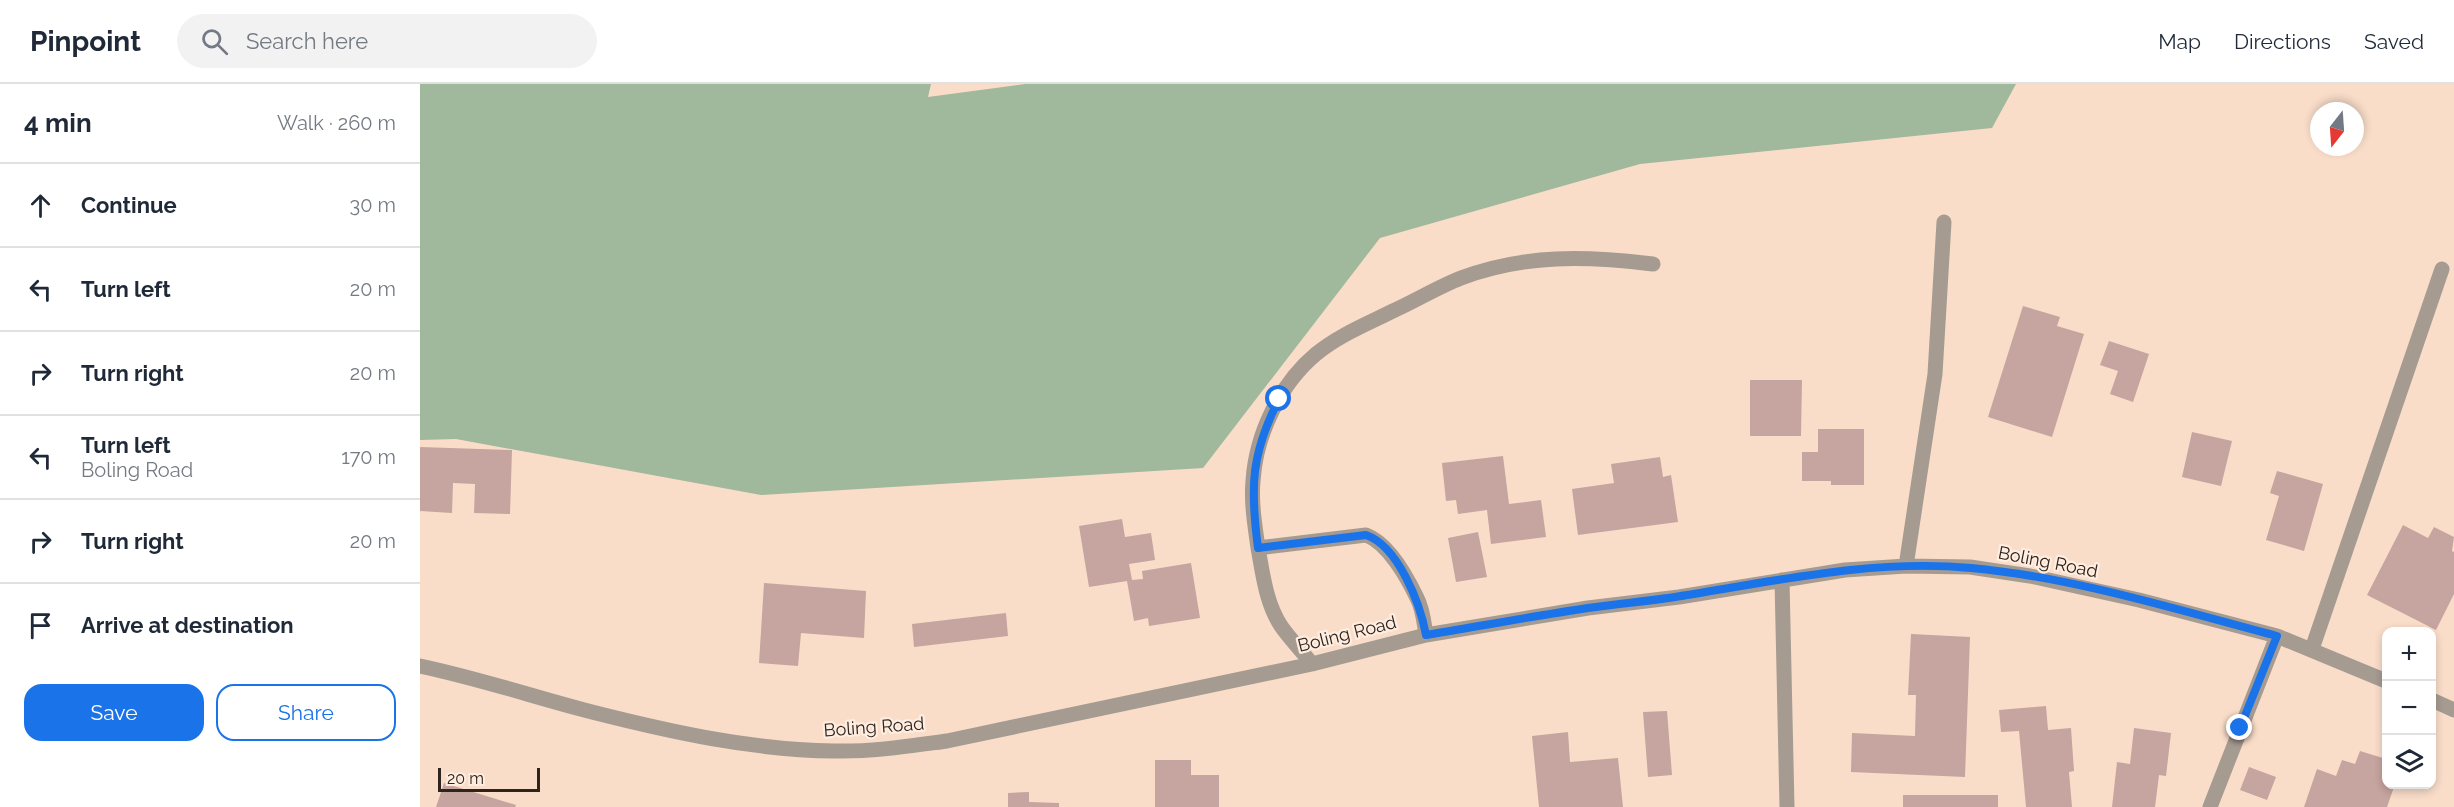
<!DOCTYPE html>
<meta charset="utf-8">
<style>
body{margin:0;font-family:Raleway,sans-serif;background:#f2f2f3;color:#1f2937}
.controls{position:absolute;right:18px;bottom:18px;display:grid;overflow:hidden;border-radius:12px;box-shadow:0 3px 9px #0003}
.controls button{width:54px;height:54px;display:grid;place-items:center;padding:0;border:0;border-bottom:2px solid #e0e1e3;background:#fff;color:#1f2937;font:30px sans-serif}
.compass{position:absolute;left:1890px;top:18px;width:54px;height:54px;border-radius:50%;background:#fff;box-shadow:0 3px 9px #0003;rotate:197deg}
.scale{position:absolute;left:18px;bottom:15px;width:102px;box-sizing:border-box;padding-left:6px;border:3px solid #2e241c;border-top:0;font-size:16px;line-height:21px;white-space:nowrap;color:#2e241c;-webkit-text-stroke:4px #feede0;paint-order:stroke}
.stop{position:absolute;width:18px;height:18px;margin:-14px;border:4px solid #1a73e8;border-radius:50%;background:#fff}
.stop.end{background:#1a73e8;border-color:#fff;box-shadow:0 2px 6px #0008}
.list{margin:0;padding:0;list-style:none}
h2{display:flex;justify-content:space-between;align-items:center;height:78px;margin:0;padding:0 24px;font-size:26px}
h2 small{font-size:20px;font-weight:400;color:#747a83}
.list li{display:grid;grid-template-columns:39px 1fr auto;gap:18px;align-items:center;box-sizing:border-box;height:84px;padding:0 24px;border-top:2px solid #e0e1e3}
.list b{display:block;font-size:22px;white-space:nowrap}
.list p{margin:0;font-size:20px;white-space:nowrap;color:#747a83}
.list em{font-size:20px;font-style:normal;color:#747a83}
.actions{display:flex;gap:12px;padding:18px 24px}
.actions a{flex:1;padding:14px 0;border:2px solid #1a73e8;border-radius:18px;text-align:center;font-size:21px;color:#1a73e8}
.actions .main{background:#1a73e8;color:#fff}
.icon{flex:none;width:33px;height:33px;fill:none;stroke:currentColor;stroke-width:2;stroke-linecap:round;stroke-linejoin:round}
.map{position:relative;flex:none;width:2034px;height:723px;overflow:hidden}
header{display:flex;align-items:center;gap:36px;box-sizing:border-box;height:84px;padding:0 30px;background:#fff;border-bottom:2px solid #e0e1e3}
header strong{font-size:28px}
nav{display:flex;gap:33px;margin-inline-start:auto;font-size:21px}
.search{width:420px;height:54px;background:#f2f2f3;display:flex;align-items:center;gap:15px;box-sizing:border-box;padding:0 21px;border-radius:33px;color:#747a83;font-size:22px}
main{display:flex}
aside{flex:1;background:#fff}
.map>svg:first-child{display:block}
.green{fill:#a0b89b}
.building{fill:#c6a49f}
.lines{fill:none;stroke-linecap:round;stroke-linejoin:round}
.minor{stroke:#a59b91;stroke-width:15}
.route{stroke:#1a73e8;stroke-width:8}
.labels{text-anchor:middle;stroke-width:4.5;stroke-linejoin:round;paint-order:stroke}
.street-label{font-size:18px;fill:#2e241c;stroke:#feede0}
</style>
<header>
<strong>Pinpoint</strong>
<div class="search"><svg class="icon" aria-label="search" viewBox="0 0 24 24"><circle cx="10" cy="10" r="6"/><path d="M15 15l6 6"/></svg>Search here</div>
<nav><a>Map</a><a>Directions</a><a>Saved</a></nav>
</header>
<main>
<aside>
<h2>4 min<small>Walk · 260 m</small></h2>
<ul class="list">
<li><svg class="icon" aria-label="ahead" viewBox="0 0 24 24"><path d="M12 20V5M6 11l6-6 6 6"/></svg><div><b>Continue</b></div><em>30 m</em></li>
<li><svg class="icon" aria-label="left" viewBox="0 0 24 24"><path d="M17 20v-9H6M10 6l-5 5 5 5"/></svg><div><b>Turn left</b></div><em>20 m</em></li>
<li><svg class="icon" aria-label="right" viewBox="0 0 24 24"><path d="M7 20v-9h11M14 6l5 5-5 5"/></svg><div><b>Turn right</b></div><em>20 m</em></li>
<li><svg class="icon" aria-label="left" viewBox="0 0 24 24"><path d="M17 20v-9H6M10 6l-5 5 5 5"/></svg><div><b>Turn left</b><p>Boling Road</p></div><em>170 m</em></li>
<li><svg class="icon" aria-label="right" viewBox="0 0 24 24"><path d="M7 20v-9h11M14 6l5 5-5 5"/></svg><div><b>Turn right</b></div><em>20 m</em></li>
<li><svg class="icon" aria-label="arrive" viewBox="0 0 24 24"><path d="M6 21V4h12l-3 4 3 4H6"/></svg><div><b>Arrive at destination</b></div></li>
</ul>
<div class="actions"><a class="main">Save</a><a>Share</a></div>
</aside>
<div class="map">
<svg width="2034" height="723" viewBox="0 0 2034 723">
<rect width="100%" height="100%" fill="#f9ddc9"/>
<path class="green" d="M0 0H511L508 13 605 0H1596L1572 44 1220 80 960 154 783 384 341 411 36 355 0 356Z"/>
<path class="building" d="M1603 222 1640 233 1637 242 1664 250 1632 353 1568 333Z
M1689 257 1729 270 1713 318 1690 310 1698 287 1680 281Z
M1330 296H1382L1381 352H1330Z
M1398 345H1444V401H1411V397H1382V368H1398Z
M1772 348 1812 357 1801 402 1762 393Z
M0 363 92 366 90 430 54 429 55 400 33 399 32 429 0 427Z
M1083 372 1089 420 1121 416 1126 453 1071 460 1067 426 1038 430 1036 416 1026 417 1022 379Z
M1240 373 1243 393 1251 391 1258 438 1158 451 1152 405 1194 399 1191 380Z
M1857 387 1903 400 1884 467 1846 456 1859 412 1850 409Z
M702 435 705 453 731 449 735 476 709 480 712 496 723 495 722 487 771 479 780 534 729 542 728 534 714 537 707 497 669 503 659 442Z
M1983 441 2008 454 2014 443 2034 453 2032 467 2034 468V510L2016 546 1947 511Z
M1058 448 1067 493 1036 498 1028 454Z
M344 499 446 507 444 554 381 549 378 582 339 579Z
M586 529 588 552 494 563 492 540Z
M1491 550 1550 553 1545 693 1431 688 1432 649 1495 652 1496 611H1488Z
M1626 622 1628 646 1651 644 1654 687 1649 688 1652 723H1606L1599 647 1581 648 1579 626Z
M1247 627 1252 691 1228 693 1223 628Z
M1714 644 1751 649 1746 692 1739 691 1735 723H1692L1697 678 1710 680Z
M1148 648 1150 678 1198 674 1203 723H1119L1112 652Z
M1940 667 1966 675V700H1975L1967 723H1884L1897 685 1916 692 1922 676 1935 680Z
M735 676H771V691H799V723H735Z
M1829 683 1856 693 1847 716 1820 706Z
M24 699 96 721 95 723H16Z
M609 708V718L639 719V723H588V709Z
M1483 711H1578V723H1483Z"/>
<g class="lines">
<path class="minor" d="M838 464C835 442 831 419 833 397 836 350 860 300 896 270 919 251 949 239 975 226 997 216 1018 203 1041 194 1105 170 1166 172 1233 180
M1486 482 1515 290 1524 138
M1362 496 1367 723
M1892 565 2022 185
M892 580C882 567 870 555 861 542 846 519 843 491 838 464L946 451C968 459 987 493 997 514 1003 525 1004 539 1006 551
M0 582C58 594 114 613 172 628 251 648 332 666 414 667 452 668 490 662 527 657L892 580 1006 551 1168 524 1259 513 1425 486 1486 482 1550 483 1610 492 1719 516 1857 552 1966 597
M2012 616 2034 626
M1790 723 1857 552"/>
</g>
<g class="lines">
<path class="route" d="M859 315C831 370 830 403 838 464L946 451C978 462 1000 519 1006 551 1060 542 1114 532 1168 524 1201 519 1234 517 1267 511 1360 496 1456 475 1551 484 1652 493 1758 526 1857 552L1820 644"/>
</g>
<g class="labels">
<g class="street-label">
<text transform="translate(1628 478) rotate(11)" y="6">Boling Road</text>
<text transform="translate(927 550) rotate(-14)" y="6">Boling Road</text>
<text transform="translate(454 643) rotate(-4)" y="6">Boling Road</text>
</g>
</g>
</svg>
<div class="controls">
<button>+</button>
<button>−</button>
<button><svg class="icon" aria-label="layers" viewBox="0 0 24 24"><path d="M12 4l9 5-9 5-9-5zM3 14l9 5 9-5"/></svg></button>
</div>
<svg class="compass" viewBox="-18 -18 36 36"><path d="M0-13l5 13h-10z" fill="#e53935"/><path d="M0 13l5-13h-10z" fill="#747a83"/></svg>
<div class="scale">20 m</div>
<div class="stop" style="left:859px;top:315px"></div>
<div class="stop end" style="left:1820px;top:644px"></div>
</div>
</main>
